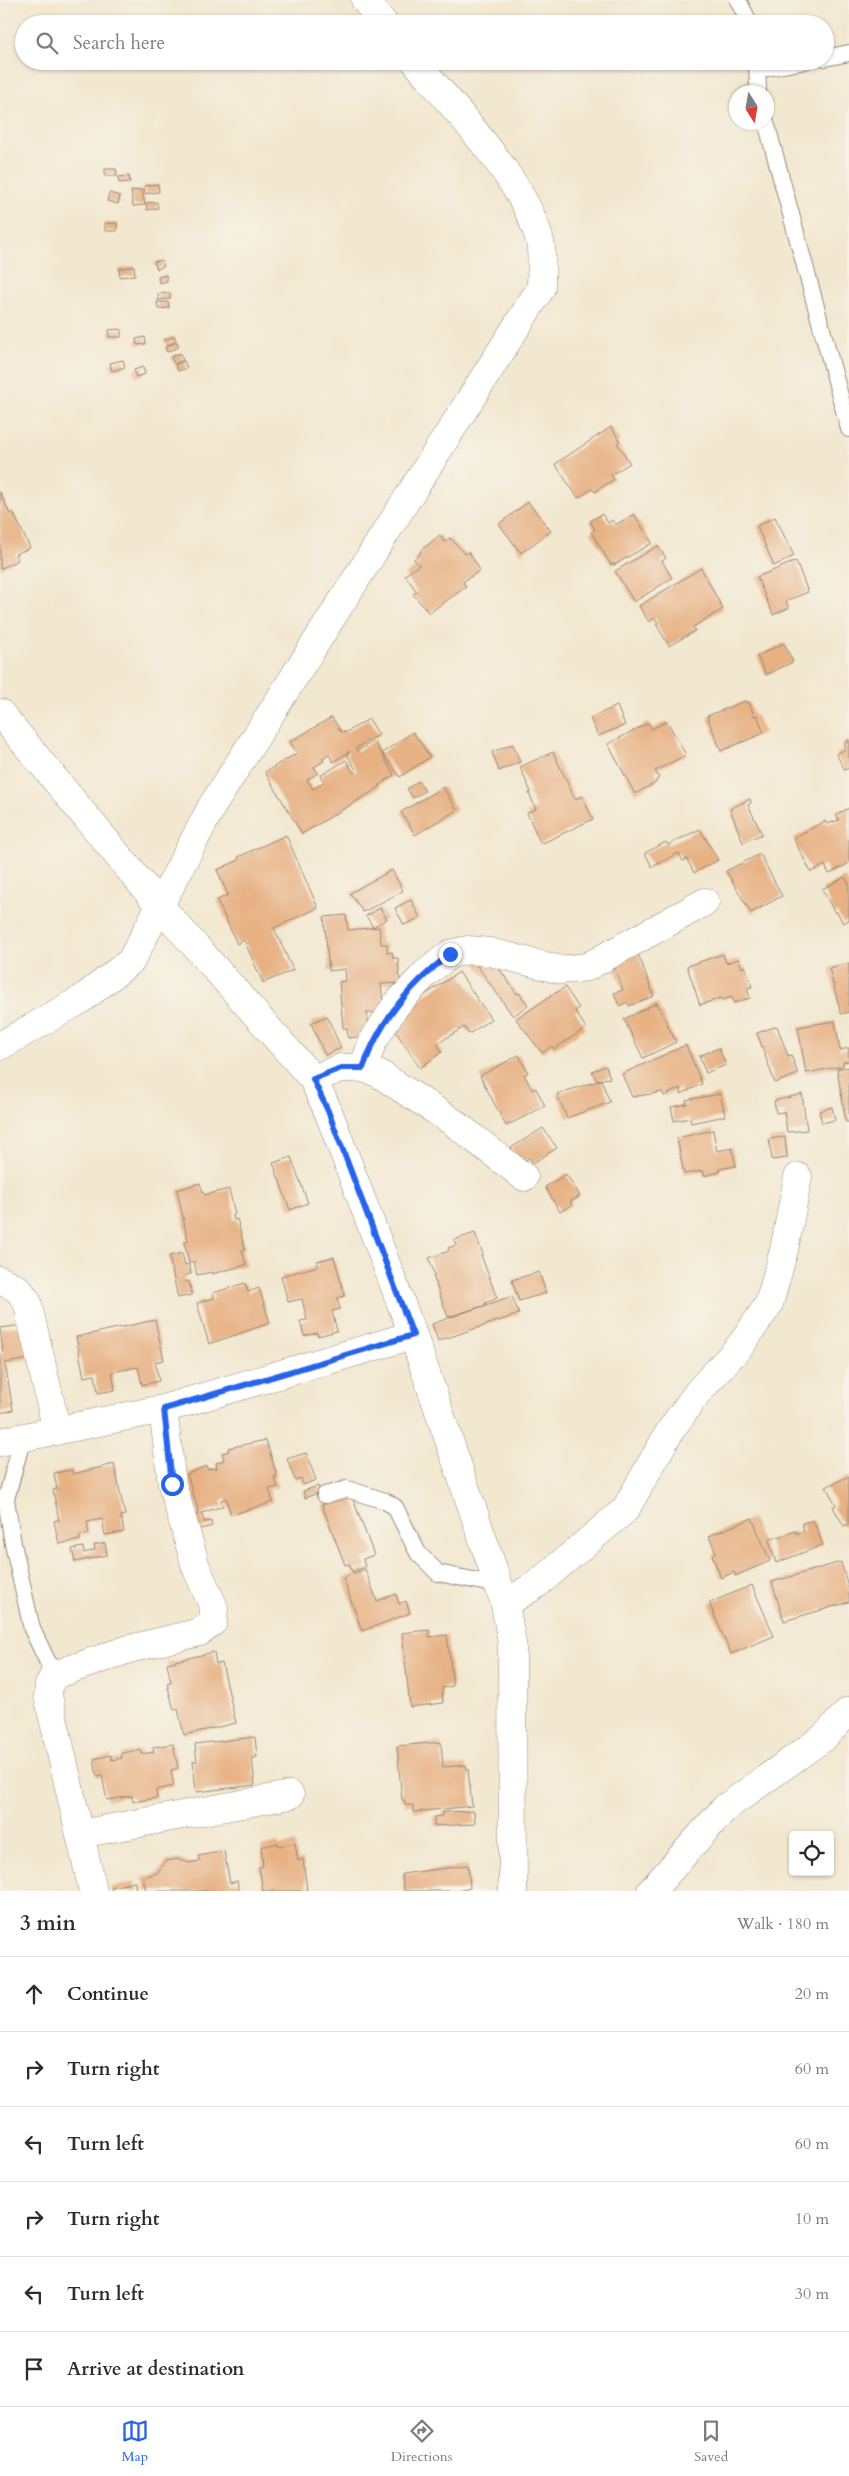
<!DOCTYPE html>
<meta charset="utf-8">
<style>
body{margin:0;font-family:Cardo,serif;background:#f2f2f3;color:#2b2b33}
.controls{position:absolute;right:15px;bottom:15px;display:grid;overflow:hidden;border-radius:5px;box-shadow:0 1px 4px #0004}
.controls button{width:45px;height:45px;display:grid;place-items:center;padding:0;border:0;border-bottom:1px solid #e1e1e2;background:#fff;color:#2b2b33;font:25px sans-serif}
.compass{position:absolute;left:729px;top:85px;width:45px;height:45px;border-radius:50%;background:#fff;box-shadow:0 1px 4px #0004;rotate:169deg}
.stop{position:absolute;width:15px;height:15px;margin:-11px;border:4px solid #2563eb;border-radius:50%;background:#fff}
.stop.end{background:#2563eb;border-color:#fff;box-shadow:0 1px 5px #0008}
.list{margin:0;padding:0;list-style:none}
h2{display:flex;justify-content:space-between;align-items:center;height:65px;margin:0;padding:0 20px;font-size:21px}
h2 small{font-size:16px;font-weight:400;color:#7c7c81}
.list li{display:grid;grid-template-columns:32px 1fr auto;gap:15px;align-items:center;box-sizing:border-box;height:75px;padding:0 20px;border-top:1px solid #e1e1e2}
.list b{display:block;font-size:19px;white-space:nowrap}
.list em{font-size:16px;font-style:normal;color:#7c7c81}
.icon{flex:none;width:28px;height:28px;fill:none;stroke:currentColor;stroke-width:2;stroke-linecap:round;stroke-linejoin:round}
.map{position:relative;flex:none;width:849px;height:1891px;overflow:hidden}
.search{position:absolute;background:#fff;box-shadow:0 1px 4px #0004;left:15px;right:15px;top:15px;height:55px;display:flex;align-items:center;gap:12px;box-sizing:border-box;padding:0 18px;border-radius:28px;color:#7c7c81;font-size:19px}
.sheet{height:515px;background:#fff}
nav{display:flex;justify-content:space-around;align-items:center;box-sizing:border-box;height:70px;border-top:1px solid #e1e1e2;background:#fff;font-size:14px;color:#7c7c81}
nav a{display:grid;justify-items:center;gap:2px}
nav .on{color:#2563eb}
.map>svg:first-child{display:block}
.building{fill:#e7b183;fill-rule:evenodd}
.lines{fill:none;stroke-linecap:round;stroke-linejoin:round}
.service-casing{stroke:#968876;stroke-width:18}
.minor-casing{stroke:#968876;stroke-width:29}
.service{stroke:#fff;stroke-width:16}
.minor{stroke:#fff;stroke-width:28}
.route{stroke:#2563eb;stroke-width:6}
</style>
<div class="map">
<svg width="849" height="1891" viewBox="0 0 849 1891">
<rect width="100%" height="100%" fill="#f7f3e8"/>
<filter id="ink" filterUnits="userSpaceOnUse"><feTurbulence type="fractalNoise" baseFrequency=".02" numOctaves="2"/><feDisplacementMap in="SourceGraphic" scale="10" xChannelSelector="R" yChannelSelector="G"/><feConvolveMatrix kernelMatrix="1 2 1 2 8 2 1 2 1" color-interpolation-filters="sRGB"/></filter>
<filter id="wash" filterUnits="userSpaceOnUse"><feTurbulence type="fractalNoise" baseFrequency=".0096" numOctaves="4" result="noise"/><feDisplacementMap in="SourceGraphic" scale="20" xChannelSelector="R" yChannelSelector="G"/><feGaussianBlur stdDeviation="1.12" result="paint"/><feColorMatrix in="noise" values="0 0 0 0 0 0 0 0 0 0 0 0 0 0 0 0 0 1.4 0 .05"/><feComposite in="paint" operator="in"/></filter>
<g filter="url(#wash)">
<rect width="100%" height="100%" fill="#f2e7cf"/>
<g id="blocks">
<path class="building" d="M105 169H116L117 176H105Z
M129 176 130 182 119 183 118 177Z
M158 184 159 192 145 194 144 186Z
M142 190 145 205 133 206 131 191Z
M109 193 120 196 118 204 107 201Z
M157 202 158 208 147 210 146 203Z
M105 223H117V231H105Z
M161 260 164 266 157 269 154 262Z
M134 266 135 275 120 277 119 269Z
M166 275 167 281 159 283 158 277Z
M170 293V299L158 300V294Z
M157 302H168L169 308 158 309Z
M121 329V337H109V330Z
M174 336 176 341 167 345 164 340Z
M145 337 146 344 137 345 136 339Z
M177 342 179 347 167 352 165 347Z
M180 353 183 360 174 364 171 357Z
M123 360 125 367 112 371 110 363Z
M184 361 187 368 178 371 175 365Z
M143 367 145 374 136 377 134 370Z
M611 427 620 441 617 443 630 463 611 475 614 479 595 492 592 489 578 498 555 464Z
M0 492 10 514 13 512 30 548 15 554 18 560 0 569Z
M528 502 551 531 521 553 499 524Z
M602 514 608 523 612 520 615 525 634 514 652 543 614 565 613 563 611 565 591 532 595 530 590 521Z
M775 517 794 556 774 566 757 526Z
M440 535 444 542 450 538 465 554 469 552 480 570 463 582 466 587 429 613 413 594 417 592 405 575 419 565 414 559 421 553 420 551Z
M658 546 666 558 662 561 672 578 634 602 615 571Z
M796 561 808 592 786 601 789 608 773 615 757 577Z
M701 568 723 609 693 627 695 631 669 646 656 624 658 623 655 618 649 622 639 606Z
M784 643 793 662 766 675 757 656Z
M745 701 746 703 749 702 754 716 757 715 764 733 721 751 707 716Z
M617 706 625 725 598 736 590 718Z
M332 717 341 732 344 731 345 733 369 719 379 735 356 748 357 751 374 741 394 775 379 785 380 787 302 834 265 772 297 753 290 742ZM350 751 347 755 357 771 354 773 346 760 320 776 324 782 313 789 307 780 318 773 314 767 324 761 322 758 329 754 333 762Z
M667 721 686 755 655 771 659 778 656 780 657 782 635 794 608 744 648 723 652 729Z
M413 732 430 757 400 777 382 753Z
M849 740V768L845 770 836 754 846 749 844 743Z
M513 744 520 762 499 771 492 752Z
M553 752 575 799 582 796 593 819 541 844 527 813 536 809 529 793 531 792 520 767Z
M418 781 425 791 413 798 407 789Z
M443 787 457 810 415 835 401 812Z
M750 799 751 803 748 805 762 834 743 843 730 809Z
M849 808V863L829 874 825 865 811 872 793 838 825 821 827 824 839 820 836 815Z
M700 829 718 860 694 873 687 859 683 861 679 853 652 867 645 853 666 842 668 845Z
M286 835 318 908 274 928 293 970 263 983 244 940 237 944 217 900 228 895 217 870 239 860 238 857Z
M760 854 782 896 751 913 726 871Z
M392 870 403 891 363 912 350 893Z
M845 877 849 884V920L843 923 837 912 835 913 822 889Z
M411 900 420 918 404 925 395 908Z
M380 908 387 919 373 927 366 916Z
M346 915 348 930 379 927 381 944H387V953L392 952 393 958H398L400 983 381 984 384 1012 367 1013 369 1027 365 1028 366 1036 348 1038 347 1028H343L339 982 346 981 345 969 329 971 324 917Z
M637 951 654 996 629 1006 628 1002 619 1006 614 993 623 990 612 962Z
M489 954 517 994 519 993 528 1005 513 1016 476 964Z
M723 954 726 963 739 959 742 968 745 966 752 987 747 988 750 998 734 1003 732 997 722 1000 721 998 700 1005 687 966Z
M849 963V1012L841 1014 829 968Z
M459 972 491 1019 469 1034 464 1027 437 1044 442 1052 420 1068 390 1023 404 1009Z
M565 987 579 1008 575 1011 586 1028 554 1049 552 1046 542 1053 516 1019Z
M657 1003 676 1042 643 1058 624 1019Z
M327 1016 341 1048 325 1055 311 1023Z
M835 1021 840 1050 849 1048V1061L843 1062V1066L806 1073 798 1027Z
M777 1026 788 1056 791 1055 798 1074 775 1083 757 1033Z
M686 1045 702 1084 681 1094 680 1088 664 1096 663 1092 632 1097 622 1074Z
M719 1048 726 1065 706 1073 699 1056Z
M519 1055 528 1073 524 1074 532 1090 536 1088 545 1106 506 1126 480 1076Z
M606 1066 610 1078 596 1080 592 1071Z
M849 1067V1122H846L837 1069Z
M601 1080 610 1102 567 1118 557 1094Z
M720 1094 725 1116 691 1123 690 1118 674 1121 671 1107 687 1104 686 1100Z
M802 1094 807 1130 787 1132 784 1112 776 1113 774 1101Z
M832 1107 835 1120 822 1123 819 1111Z
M543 1128 557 1148 533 1163 529 1158 520 1163 511 1148Z
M713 1130 717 1151 732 1148 736 1166 719 1169 720 1172 704 1176 703 1171 684 1174 677 1138Z
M785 1137 787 1158 772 1160 769 1139Z
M291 1157 308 1203 290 1210 273 1163Z
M566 1174 580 1196 570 1202 572 1205 560 1212 545 1187Z
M200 1183 203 1193 205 1195 229 1189 235 1214 233 1215 234 1220 237 1219 245 1249 242 1250 246 1265 212 1274V1272L197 1275 194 1261 189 1263 184 1242 188 1241 177 1190Z
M475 1233 483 1254 481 1255 497 1298 485 1303 486 1305 448 1317 433 1276H435L429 1258 449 1251 448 1248 456 1245 454 1240Z
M182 1253 185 1265 189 1264 191 1274 184 1276 185 1282 189 1281 192 1295 178 1298 169 1256Z
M334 1257 345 1296 337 1298 340 1309 332 1311 337 1331 318 1336 317 1333 304 1336 300 1321 307 1320 302 1299 288 1302 281 1276 318 1266 317 1261Z
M539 1272 546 1293 519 1301 512 1280Z
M245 1283 248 1292 259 1288 270 1323 209 1344 197 1303 214 1298 213 1293Z
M512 1296 519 1314 438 1341 432 1324Z
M155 1320 164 1360 155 1362 159 1381 142 1385 138 1367 112 1372 115 1390 98 1393 95 1375 84 1377 76 1337Z
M24 1325 30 1359 5 1363 13 1410 0 1413V1354L3 1353 0 1328Z
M266 1440 277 1476 274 1477 278 1487 269 1489 273 1502 231 1515 226 1498 221 1500 223 1506 202 1513 204 1522 211 1521 212 1526 192 1531 188 1517 199 1514 187 1474 206 1466 207 1469 217 1468 216 1463 224 1460 222 1453 229 1451 228 1448Z
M306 1453 316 1480 303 1485 301 1478 295 1480 287 1459Z
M114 1464 125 1515 121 1516 124 1532 105 1535 102 1519 87 1522 89 1534 80 1535V1540L59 1544 54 1521 59 1520 53 1490 57 1489 54 1473 72 1470 73 1474Z
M849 1476V1524L844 1526 833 1507 836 1505 826 1487Z
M318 1486 320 1492 305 1498 303 1491Z
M351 1494 374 1555 363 1559 365 1567 352 1572 349 1564 345 1565 322 1505Z
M752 1518 770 1561 735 1576 734 1572 721 1578 712 1555 716 1553 709 1536Z
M813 1520 823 1545 776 1563 769 1540 796 1531 797 1534 804 1531 802 1523Z
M105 1543 107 1555 75 1562 72 1549 83 1547 84 1553 95 1550 94 1545Z
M841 1562 849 1590V1602L784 1621 772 1582Z
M365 1569 377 1601 396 1594 399 1604 406 1601 410 1613 362 1631 343 1578Z
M752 1585 774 1636 731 1654 709 1603Z
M429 1630V1637L447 1635 453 1686 442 1688 443 1703 410 1707 402 1633Z
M214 1652 216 1664 222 1663 236 1723 184 1735 178 1709 174 1710 167 1683 171 1682 167 1663Z
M255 1737 257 1757 252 1758 255 1785 196 1792 193 1761H197L195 1744Z
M441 1742 443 1767 466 1765V1770L468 1769 472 1806 414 1812 413 1805H405L404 1800H402L397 1746Z
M173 1744 178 1768 171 1770 174 1786 156 1790 157 1798 133 1802 132 1796 107 1800 102 1776 97 1777 94 1759 111 1755 112 1760 122 1758 121 1753 141 1750 142 1754 154 1752 153 1747Z
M474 1811 475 1824 434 1826V1817L442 1816V1812Z
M278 1843 279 1846 295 1843 298 1861 303 1859 307 1891H263L259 1867 263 1866 261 1847Z
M224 1851 230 1883 237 1881 239 1891H146L143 1877 157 1873 166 1861 178 1859 189 1863 200 1861 198 1856Z
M468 1865 470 1888 458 1891H404L402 1874Z
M135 1882 136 1891H112L111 1887Z"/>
</g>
</g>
<g filter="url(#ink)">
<use href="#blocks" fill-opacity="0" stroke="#968876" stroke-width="1"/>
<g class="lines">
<g class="service-casing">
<path id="service" d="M738 0 750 24
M825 58 849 53
M757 61 758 92
M757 70 805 61
M766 122 849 429
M23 1437 6 1499 13 1544 32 1629 54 1675
M325 1495 347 1489 385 1501 395 1507 418 1553 438 1573 498 1585"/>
</g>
<g class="minor-casing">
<path id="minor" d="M365 0 384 24
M0 713 159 905 313 1079 328 1111 413 1335 505 1604 512 1643 513 1891
M0 1046 82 999 131 961 212 806 541 288C541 274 543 256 540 242 526 182 455 110 415 61
M363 1068 373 1041 396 1005 425 974 450 954 468 950 490 952 561 970 587 967 705 902
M313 1079 341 1068H363L378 1073 453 1122 524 1177
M0 1280 18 1289 27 1301 57 1431
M0 1442 163 1409 413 1335
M505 1604 537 1584 625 1510 670 1431 698 1392 740 1346 769 1304 784 1250 798 1177
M80 1834 290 1795
M93 1891 48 1696 49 1685 54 1675 129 1649 200 1632 213 1622 214 1608 196 1567 172 1484 163 1409
M651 1891 725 1808 823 1738 849 1711"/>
</g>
<use href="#service" class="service"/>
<use href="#minor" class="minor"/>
</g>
</g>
<g class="lines" filter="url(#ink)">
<path class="route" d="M172 1484 164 1409 413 1335 328 1111 313 1079 341 1068H363C380 1020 410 985 450 954"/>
</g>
</svg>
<div class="controls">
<button><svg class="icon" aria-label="locate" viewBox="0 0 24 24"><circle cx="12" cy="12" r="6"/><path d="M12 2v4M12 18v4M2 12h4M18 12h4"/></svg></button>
</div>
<svg class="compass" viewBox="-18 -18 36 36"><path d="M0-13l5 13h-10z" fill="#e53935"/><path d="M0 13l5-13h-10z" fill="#7c7c81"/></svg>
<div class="stop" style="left:172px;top:1484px"></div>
<div class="stop end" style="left:450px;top:954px"></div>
<div class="search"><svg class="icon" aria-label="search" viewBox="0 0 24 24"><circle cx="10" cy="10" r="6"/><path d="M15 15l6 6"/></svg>Search here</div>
</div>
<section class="sheet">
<h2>3 min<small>Walk · 180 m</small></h2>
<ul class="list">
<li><svg class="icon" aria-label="ahead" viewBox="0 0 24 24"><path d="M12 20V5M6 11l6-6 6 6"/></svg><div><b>Continue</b></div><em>20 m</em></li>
<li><svg class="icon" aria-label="right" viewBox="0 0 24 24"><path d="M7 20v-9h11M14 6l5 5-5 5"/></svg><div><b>Turn right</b></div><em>60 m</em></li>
<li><svg class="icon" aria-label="left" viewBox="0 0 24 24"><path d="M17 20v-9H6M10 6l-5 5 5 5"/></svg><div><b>Turn left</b></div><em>60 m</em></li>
<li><svg class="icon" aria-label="right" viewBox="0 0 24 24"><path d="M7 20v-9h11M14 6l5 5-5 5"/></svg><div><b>Turn right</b></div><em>10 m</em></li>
<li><svg class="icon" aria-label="left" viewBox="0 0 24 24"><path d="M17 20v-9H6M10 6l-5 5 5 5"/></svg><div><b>Turn left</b></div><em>30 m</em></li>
<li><svg class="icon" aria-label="arrive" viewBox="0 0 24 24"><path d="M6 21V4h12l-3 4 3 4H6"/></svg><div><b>Arrive at destination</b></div></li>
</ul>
</section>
<nav>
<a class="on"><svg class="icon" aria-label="map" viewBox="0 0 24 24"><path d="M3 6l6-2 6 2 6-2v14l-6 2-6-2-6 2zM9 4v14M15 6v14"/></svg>Map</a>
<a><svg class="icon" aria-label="directions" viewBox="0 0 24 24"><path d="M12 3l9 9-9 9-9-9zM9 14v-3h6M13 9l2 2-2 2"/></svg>Directions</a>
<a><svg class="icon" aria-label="saved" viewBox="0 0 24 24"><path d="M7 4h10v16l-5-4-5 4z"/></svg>Saved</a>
</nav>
